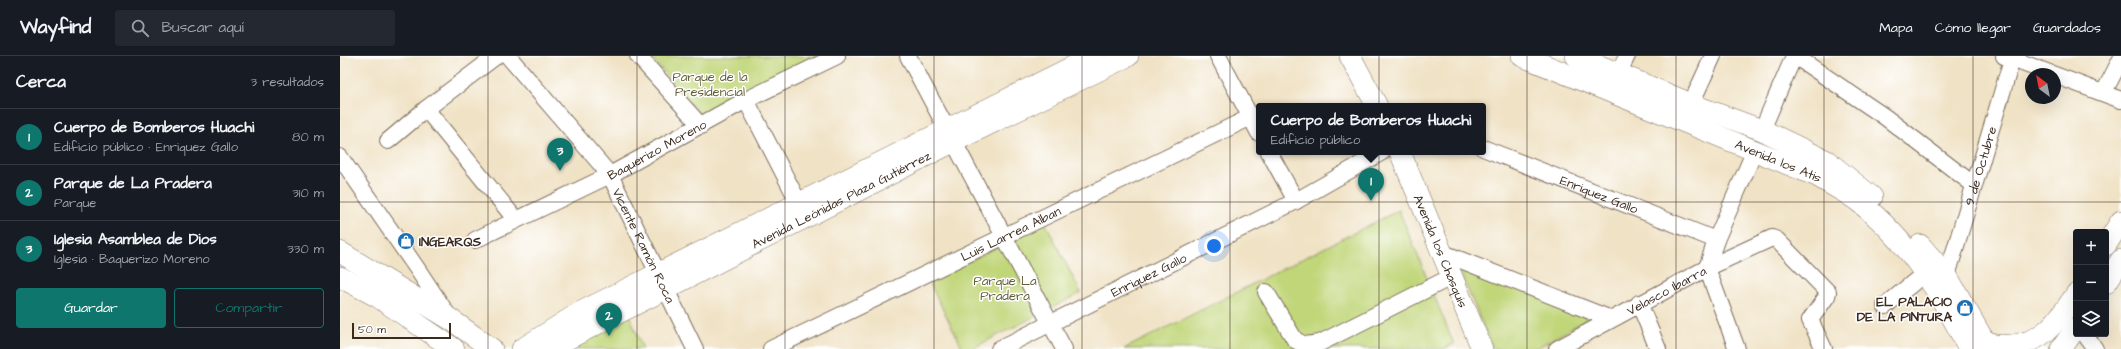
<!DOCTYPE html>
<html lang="es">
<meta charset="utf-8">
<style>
body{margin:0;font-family:"Architects Daughter",sans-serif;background:#242831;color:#f1f3f6}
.controls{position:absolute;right:12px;bottom:12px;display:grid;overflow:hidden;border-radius:4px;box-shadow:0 4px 16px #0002}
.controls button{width:36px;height:36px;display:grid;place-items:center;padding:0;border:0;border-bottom:1px solid #363941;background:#171b24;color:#f1f3f6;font:20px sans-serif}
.compass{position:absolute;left:1685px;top:12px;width:36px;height:36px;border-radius:50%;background:#171b24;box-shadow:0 4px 16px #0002;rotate:328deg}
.scale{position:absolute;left:12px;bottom:10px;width:99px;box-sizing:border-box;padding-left:4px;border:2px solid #3b2a1e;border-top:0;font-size:11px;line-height:14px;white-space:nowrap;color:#3b2a1e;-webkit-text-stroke:3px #fff;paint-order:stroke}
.you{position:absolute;left:874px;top:190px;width:14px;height:14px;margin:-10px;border:3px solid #fff;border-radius:50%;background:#1a73e8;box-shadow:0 0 0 6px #1a73e833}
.badge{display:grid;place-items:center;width:26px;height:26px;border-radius:50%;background:#0f766e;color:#fff;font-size:13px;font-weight:700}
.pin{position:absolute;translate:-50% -33px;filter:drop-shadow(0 1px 2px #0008)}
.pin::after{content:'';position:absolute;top:21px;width:14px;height:12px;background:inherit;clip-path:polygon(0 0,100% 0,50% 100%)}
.popup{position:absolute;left:916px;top:47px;width:230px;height:52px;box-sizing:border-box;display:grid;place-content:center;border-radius:4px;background:#171b24;filter:drop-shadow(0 1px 3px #0005);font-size:13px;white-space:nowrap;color:#9ea1a6}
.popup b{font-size:15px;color:#f1f3f6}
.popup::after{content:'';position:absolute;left:50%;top:100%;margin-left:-8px;border:8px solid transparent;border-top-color:#171b24}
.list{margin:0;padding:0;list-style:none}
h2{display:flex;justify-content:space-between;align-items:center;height:52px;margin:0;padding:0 16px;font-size:17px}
h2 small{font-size:13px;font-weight:400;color:#9ea1a6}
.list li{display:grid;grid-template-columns:26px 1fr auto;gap:12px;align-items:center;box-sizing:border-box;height:56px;padding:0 16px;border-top:1px solid #363941}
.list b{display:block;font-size:15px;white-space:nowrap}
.list p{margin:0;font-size:13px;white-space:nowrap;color:#9ea1a6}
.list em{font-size:13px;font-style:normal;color:#9ea1a6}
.actions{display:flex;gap:8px;padding:12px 16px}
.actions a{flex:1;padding:9px 0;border:1px solid #0f766e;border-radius:4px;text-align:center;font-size:14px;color:#0f766e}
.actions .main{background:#0f766e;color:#fff}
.icon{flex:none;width:22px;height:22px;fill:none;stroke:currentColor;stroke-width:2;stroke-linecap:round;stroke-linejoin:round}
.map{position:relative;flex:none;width:1781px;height:293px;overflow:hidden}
header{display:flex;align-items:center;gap:24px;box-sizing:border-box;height:56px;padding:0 20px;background:#171b24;border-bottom:1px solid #363941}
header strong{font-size:19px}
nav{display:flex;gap:22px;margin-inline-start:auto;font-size:14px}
.search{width:280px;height:36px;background:#242831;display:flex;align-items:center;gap:10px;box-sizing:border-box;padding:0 14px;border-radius:4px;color:#9ea1a6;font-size:15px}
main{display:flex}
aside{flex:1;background:#171b24}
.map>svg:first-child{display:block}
.green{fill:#c1d679;stroke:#7e804c}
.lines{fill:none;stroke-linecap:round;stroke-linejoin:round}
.minor-casing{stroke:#7a6a58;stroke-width:18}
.major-casing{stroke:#7a6a58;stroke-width:22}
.minor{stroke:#fff;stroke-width:16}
.major{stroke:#fff;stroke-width:21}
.grid{fill:none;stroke:#3b2a1e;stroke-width:1;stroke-opacity:0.55}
.labels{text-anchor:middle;stroke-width:3;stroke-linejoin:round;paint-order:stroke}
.park-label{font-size:13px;fill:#635e39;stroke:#fff}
.street-label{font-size:13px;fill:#3b2a1e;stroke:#fff}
.poi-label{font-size:13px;font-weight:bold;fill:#3b2a1e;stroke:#fff;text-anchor:start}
</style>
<header>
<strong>Wayfind</strong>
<div class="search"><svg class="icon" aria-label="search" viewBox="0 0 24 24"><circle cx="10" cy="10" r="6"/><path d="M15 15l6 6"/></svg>Buscar aquí</div>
<nav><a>Mapa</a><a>Cómo llegar</a><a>Guardados</a></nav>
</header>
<main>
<aside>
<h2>Cerca<small>3 resultados</small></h2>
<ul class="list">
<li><span class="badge">1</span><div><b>Cuerpo de Bomberos Huachi</b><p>Edificio público · Enriquez Gallo</p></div><em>80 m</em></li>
<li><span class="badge">2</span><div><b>Parque de La Pradera</b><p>Parque</p></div><em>310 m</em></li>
<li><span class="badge">3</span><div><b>Iglesia Asamblea de Dios</b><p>Iglesia · Baquerizo Moreno</p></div><em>330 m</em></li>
</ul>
<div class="actions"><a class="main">Guardar</a><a>Compartir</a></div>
</aside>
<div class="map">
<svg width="1781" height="293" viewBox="0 0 1781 293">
<rect width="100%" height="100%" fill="#fff"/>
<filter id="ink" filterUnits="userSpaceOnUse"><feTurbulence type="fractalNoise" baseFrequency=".025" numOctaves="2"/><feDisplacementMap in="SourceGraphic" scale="8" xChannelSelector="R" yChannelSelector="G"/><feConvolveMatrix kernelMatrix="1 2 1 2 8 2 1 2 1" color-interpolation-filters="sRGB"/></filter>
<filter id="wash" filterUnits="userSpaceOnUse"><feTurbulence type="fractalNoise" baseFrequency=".012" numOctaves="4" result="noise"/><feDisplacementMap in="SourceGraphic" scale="16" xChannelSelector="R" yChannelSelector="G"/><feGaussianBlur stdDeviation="0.9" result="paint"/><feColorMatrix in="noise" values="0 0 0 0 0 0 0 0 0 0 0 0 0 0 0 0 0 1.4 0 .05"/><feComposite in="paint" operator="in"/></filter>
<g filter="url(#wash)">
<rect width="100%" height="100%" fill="#f0e2c5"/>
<path class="green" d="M310 0H478L393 44 363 62Z
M1059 154 1114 288 1104 293H784Z
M705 166 741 237 631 293H623L589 226Z
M1116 206 1249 262 1195 293H1153Z
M288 256 303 293H226Z"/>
</g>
<g filter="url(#ink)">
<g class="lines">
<g class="minor-casing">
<g id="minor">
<path id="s1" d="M168 0 270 119 355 293"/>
<path d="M298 0 361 70"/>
<path d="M568 0 724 293"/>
<path d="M878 0 919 77"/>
<path d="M1455 0 1545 61 1634 129"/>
<path d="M1664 0 1781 44"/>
<path d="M1279 16 1287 0"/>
<path d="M1764 36 1781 3"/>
<path d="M406 44 464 157"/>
<path d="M1351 48 1373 0"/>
<path d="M86 53 176 164"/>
<path d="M1422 74 1454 0"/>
<path d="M48 85 86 53 156 0"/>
<path id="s2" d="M1143 92 1376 184"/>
<path d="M929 96 956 145"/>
<path d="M0 101 78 214 109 261"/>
<path id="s3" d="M135 184 270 119 406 44 497 0"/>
<path d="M1103 197 1271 263"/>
<path id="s4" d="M1607 220 1673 0"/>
<path d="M926 236 955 284 965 289 980 287 1113 220"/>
<path d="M1299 247 1318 293"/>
<path d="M1545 250 1585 217"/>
<path d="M1745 278 1755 293"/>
<path id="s5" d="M431 293 911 61"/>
<path id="s6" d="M659 293 956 145 1042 96"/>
<path id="s7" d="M1217 293 1367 212 1432 182 1437 184 1488 236 1487 240 1470 264 1484 293"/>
<path d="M1397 293 1367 212 1376 184 1415 94"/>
</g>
</g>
<g class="major-casing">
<g id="major">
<path d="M1010 0 1037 50"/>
<path id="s8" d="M1182 0 1477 120C1491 129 1506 136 1519 146 1568 184 1601 238 1629 293"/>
<path d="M1236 0 1351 48 1422 74 1487 105 1532 141"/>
<path id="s9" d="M1060 96 1142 293"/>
<path d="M1580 189 1607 220 1643 283 1653 289"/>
<path d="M1766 189 1781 165"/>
<path d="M0 196 110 263 152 293"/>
<path d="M0 221 38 241 114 293"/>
<path d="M1766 227 1781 204"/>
<path d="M1661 289C1699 292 1717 267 1736 238"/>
<path d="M182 293 239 257 754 0"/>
<path id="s10" d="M208 293 613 86 788 0"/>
<path d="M1721 293 1736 272"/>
</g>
</g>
<use href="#minor" class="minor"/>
<use href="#major" class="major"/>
</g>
</g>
<path class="grid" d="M148 0V293M297 0V293M445 0V293M594 0V293M742 0V293M890 0V293M1039 0V293M1187 0V293M1336 0V293M1484 0V293M1633 0V293M0 146H1781"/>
<defs>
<g id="shop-disc" transform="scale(0.9)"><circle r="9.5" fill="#1f6fb2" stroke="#fff"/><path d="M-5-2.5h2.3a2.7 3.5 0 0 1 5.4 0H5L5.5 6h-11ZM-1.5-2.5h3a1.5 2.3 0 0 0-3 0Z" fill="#fff"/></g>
</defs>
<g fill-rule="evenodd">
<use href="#shop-disc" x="66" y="185"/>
<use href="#shop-disc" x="1625" y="252"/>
</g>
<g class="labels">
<g class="park-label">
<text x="370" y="25">Parque de la<tspan x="370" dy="15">Presidencial</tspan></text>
<text x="665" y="229">Parque La<tspan x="665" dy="15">Pradera</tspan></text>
</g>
<g class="street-label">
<text dy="5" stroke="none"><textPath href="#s3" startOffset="203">Baquerizo Moreno</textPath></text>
<text dy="5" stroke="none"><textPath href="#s8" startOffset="277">Avenida los Atis</textPath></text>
<text dy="5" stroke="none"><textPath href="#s4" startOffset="115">9 de Octubre</textPath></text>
<text dy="5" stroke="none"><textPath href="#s2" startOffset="125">Enriquez Gallo</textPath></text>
<text dy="5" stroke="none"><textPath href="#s10" startOffset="329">Avenida Leónidas Plaza Gutiérrez</textPath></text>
<text dy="5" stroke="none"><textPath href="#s5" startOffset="266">Luis Larrea Alban</textPath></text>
<text dy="5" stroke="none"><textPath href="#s1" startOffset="235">Vicente Ramón Roca</textPath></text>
<text dy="5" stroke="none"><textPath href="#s9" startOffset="107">Avenida los Chasquis</textPath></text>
<text dy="5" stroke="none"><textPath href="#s6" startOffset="167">Enriquez Gallo</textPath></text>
<text dy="5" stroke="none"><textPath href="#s7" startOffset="124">Velasco Ibarra</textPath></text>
</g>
<g class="poi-label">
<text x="79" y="190">INGEARQS</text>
<text x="1612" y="250" text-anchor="end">EL PALACIO<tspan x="1612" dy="15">DE LA PINTURA</tspan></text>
</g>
</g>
</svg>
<div class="controls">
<button>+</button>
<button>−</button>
<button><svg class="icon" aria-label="layers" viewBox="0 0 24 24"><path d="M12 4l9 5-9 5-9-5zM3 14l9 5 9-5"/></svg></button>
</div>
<svg class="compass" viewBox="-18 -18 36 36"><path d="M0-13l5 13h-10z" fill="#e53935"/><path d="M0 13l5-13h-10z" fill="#9ea1a6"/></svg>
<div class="scale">50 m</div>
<div class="you"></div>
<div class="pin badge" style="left:1031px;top:145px">1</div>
<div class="popup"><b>Cuerpo de Bomberos Huachi</b>Edificio público</div>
<div class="pin badge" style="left:269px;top:280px">2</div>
<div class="pin badge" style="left:220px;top:115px">3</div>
</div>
</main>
